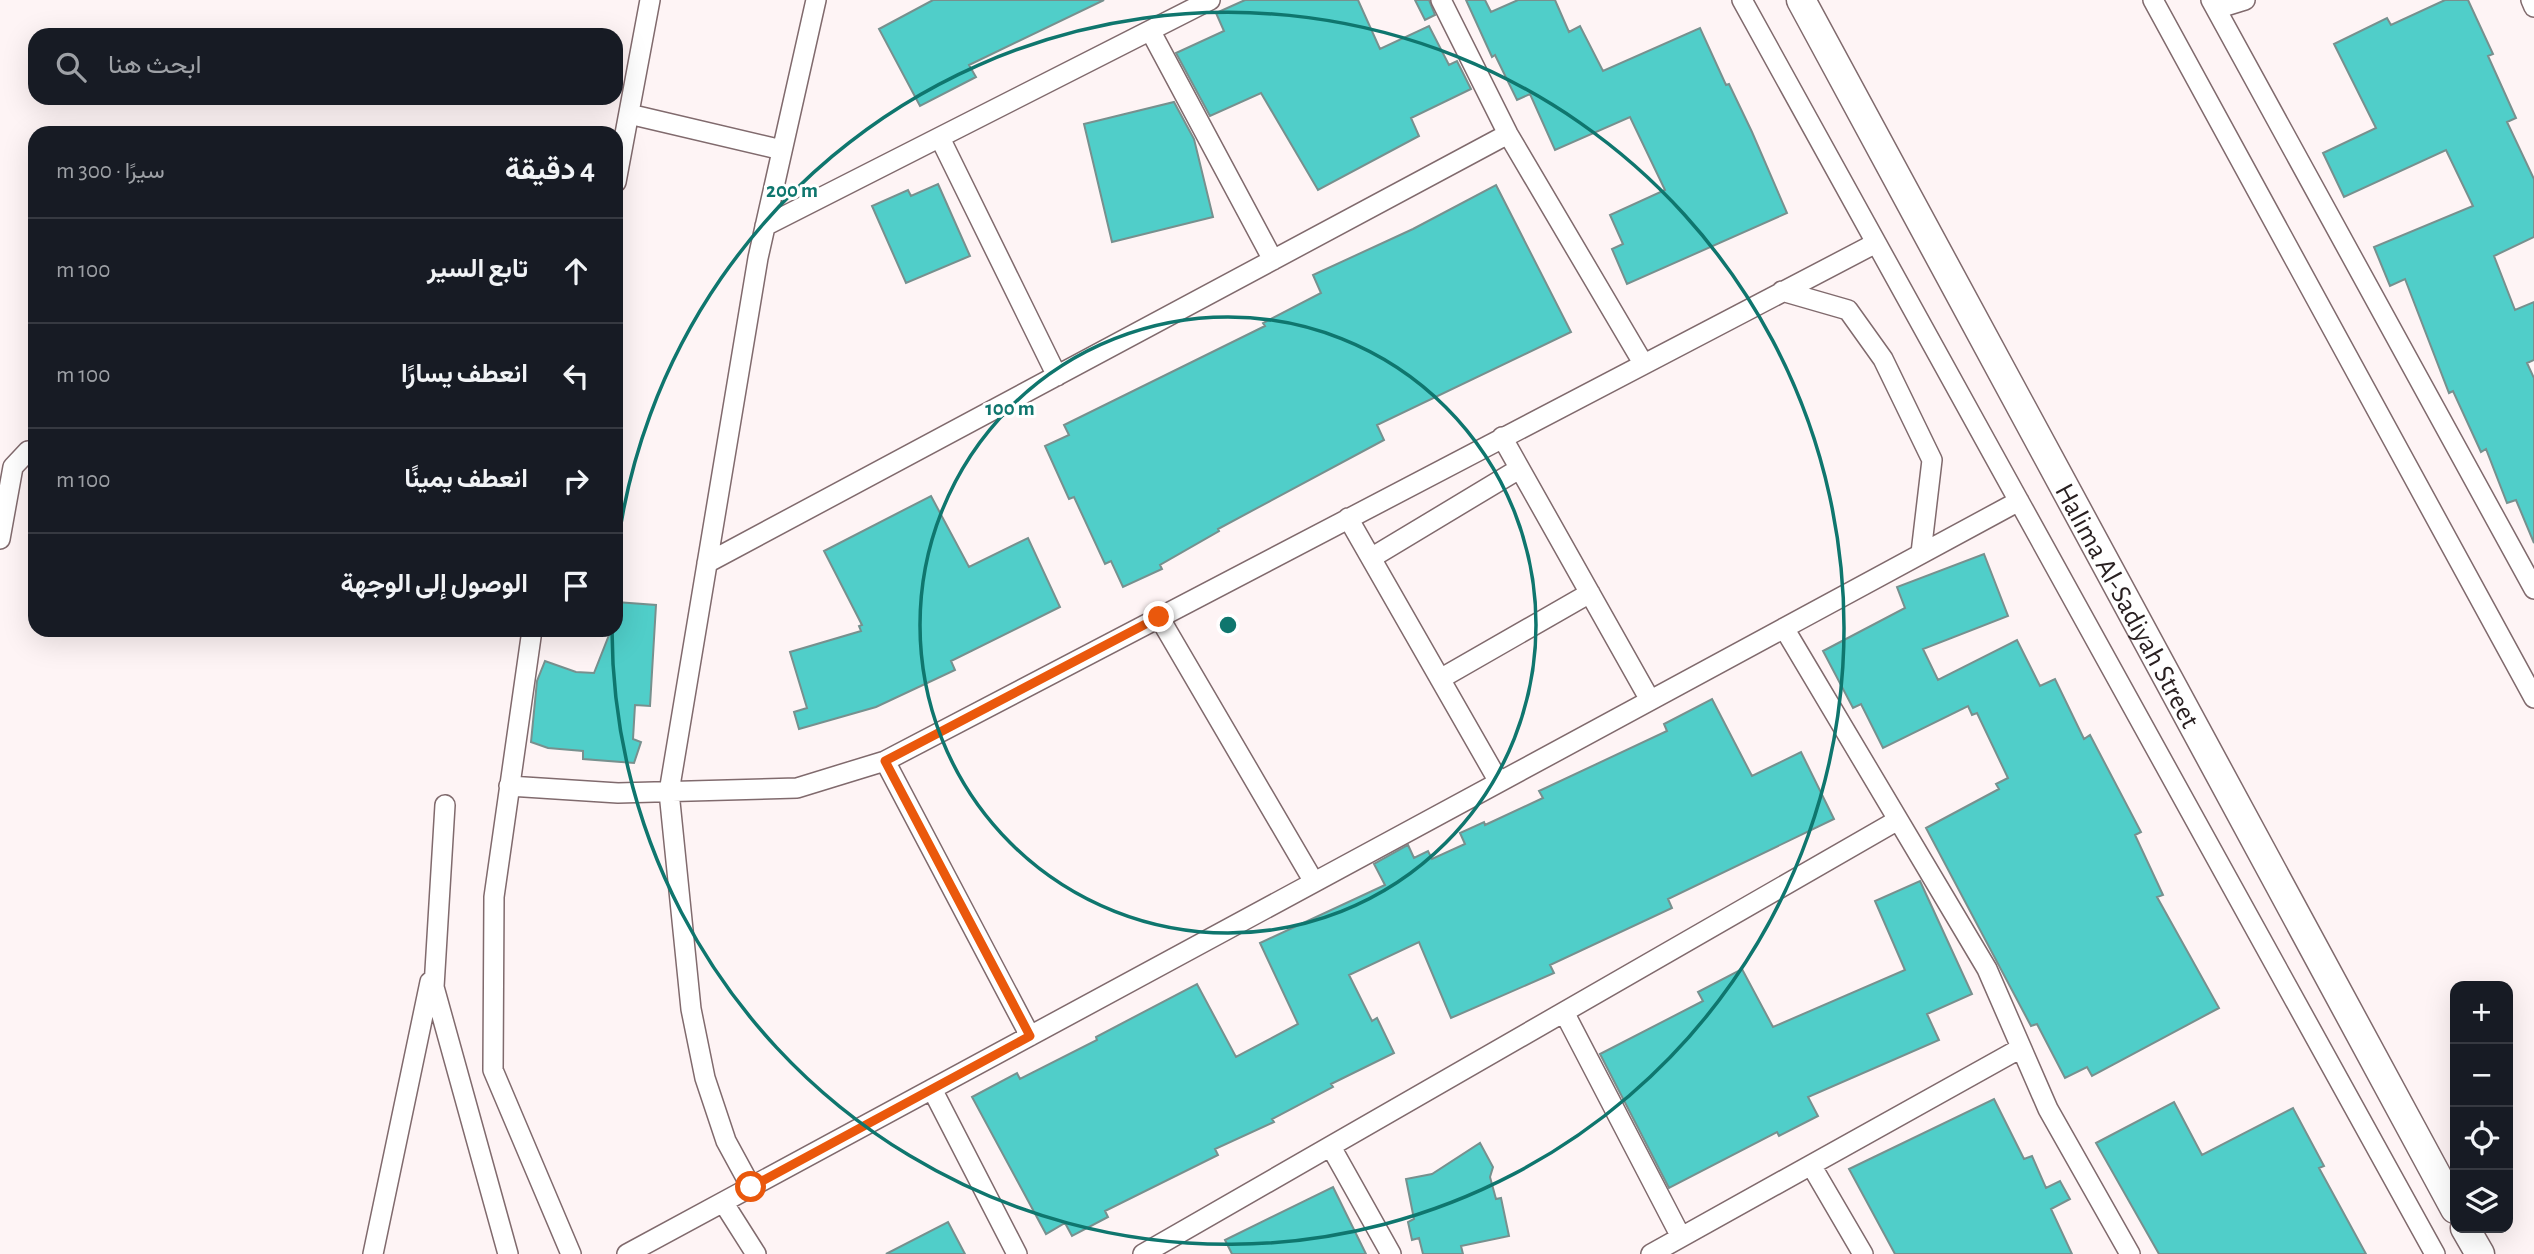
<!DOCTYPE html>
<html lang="ar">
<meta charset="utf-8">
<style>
body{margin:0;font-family:"Alegreya Sans",Vazirmatn,sans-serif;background:#20242c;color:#f1f3f6;direction:rtl}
.controls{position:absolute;right:21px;bottom:21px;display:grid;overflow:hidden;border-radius:14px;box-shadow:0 7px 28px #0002}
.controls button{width:63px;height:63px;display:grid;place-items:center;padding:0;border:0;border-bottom:2px solid #363941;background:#171b24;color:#f1f3f6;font:35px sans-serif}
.stop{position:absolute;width:21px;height:21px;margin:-16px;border:5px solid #ea580c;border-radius:50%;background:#fff}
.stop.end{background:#ea580c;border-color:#fff;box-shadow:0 2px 7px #0008}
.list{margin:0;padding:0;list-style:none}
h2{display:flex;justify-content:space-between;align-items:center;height:91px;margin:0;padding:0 28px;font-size:30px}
h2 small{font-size:23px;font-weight:400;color:#9ea1a6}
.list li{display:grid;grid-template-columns:46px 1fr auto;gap:21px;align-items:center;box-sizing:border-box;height:105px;padding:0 28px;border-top:2px solid #363941}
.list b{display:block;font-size:26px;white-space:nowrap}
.list em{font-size:23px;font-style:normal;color:#9ea1a6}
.icon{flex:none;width:38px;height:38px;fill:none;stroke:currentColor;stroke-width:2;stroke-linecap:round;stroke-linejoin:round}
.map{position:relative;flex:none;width:2534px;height:1254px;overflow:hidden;direction:ltr}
.search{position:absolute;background:#171b24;box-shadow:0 7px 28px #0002;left:28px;top:28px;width:595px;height:77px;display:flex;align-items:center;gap:18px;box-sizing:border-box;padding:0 24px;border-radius:21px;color:#9ea1a6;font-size:26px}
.panel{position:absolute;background:#171b24;box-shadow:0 7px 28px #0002;left:28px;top:126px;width:595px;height:511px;border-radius:21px;direction:rtl}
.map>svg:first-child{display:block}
.building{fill:#50cec9;stroke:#77908e;stroke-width:2}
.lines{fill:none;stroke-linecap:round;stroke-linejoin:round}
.street-casing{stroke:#806a6d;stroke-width:22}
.secondary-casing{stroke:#806a6d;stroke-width:31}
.street{stroke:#fff;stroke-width:19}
.secondary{stroke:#fff;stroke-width:28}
.route{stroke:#ea580c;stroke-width:9}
.ring{fill:none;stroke:#0f766e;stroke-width:3.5}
.labels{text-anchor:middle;stroke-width:6;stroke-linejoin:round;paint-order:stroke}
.street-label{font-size:28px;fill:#292021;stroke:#fff}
.centre{fill:#0f766e;stroke:#fff;stroke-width:3.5}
.ring-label{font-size:21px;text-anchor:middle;font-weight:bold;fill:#0f766e;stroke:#fff;stroke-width:6;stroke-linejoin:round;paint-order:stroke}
</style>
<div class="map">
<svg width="2534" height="1254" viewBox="0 0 2534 1254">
<rect width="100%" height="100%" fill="#fef4f5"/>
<path class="building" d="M933 0H1104L969 65 976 77 920 106 879 29Z
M1245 0H1358L1380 49 1429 26 1449 65 1457 61 1471 89 1411 118 1419 136 1318 190 1261 93 1210 116 1176 53 1224 31 1216 13Z
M1415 0H1429L1435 15 1425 20Z
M1466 0H1485L1491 12 1518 0H1555L1569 32 1580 26 1603 71 1700 28 1726 85 1729 84 1752 132 1787 213 1627 284 1612 249 1623 244 1610 215 1665 190 1630 117 1555 150 1530 94 1517 100 1495 55 1492 57Z
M2445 0H2468L2493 54 2488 56 2516 118 2507 122 2534 179V237L2494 256 2515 310 2534 302V360L2527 363 2534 378V543L2516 500 2507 503 2486 449 2481 452 2453 391 2449 393 2405 279 2390 286 2374 247 2473 206 2446 150 2344 197 2323 153 2376 128 2334 44 2387 18 2391 25Z
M1174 102 1194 139 1213 217 1112 242 1084 124Z
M938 184 970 256 906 283 872 206 908 190 911 196Z
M1496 185 1571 332 1377 425 1384 440 1218 529 1219 531 1160 565 1162 569 1123 587 1111 561 1105 564 1074 497 1069 499 1045 446 1069 435 1064 425 1265 326 1263 323 1321 293 1313 275 1413 229Z
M931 496 969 567 1028 538 1060 607 951 661 955 670 876 707 799 729 794 712 807 708 790 652 861 631 859 626 862 625 824 551Z
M1984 554 2008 616 1923 649 1938 680 2017 640 2040 686 2055 679 2084 739 2090 735 2141 832 2135 835 2163 895 2157 897 2219 1008 2092 1076 2087 1067 2065 1078 2037 1024 2031 1026 1926 828 1999 789 1996 784 2008 778 1977 713 1972 715 1968 706 1883 748 1861 704 1853 708 1823 651 1905 608 1897 587Z
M616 602 656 605 650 706 635 705 633 739 641 742 634 763 583 759V751L548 748 531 742 537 681 545 661 576 672 594 673 611 630H616Z
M1712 699 1752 776 1801 752 1834 819 1668 899 1672 908 1550 965 1554 973 1451 1018 1419 942 1349 975 1372 1021 1377 1018 1394 1053 1331 1084 1333 1087 1272 1119 1274 1122 1215 1149 1218 1155 1105 1211 1108 1217 1072 1236 1065 1223 1046 1234 972 1097 1017 1073 1020 1079 1097 1040 1096 1037 1197 984 1236 1057 1298 1024 1260 943 1385 885 1374 864 1408 845 1414 858 1428 851 1432 859 1465 844 1460 833 1484 822 1485 825 1543 798 1539 791 1667 731 1664 724Z
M1920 881 1972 994 1927 1014 1939 1040 1808 1097 1818 1116 1779 1136 1777 1132 1669 1188 1600 1054 1703 1001 1698 992 1742 969 1773 1027 1905 970 1875 901Z
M1994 1099 2024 1159 2032 1156 2046 1188 2060 1181 2070 1199 2051 1209 2072 1254H1895L1849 1169Z
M2174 1102 2202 1155 2293 1108 2324 1166 2319 1168 2366 1254H2159L2096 1143Z
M1480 1143 1493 1167 1490 1177 1496 1199 1501 1198 1509 1236 1461 1246 1463 1254H1423L1419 1238 1412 1240 1408 1222 1414 1219 1406 1179 1432 1174Z
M1333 1187 1366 1254H1232L1225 1240Z
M948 1222 965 1254H886Z"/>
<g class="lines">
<g class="street-casing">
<path id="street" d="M1441 0 1508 134 1643 363
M1742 0 2435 1254
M2153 0 2534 698
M2211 0 2534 589
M2531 0 2534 7
M2216 9 2245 0
M1151 32 1273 260
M629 114 782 150
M940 138 1057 376
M616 182 650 0
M765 226 1210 0
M1782 291 1848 310 1883 359 1932 460 1921 553
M1502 437 1650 700
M1348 518 1499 782
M0 539 13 467 28 451 35 453
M1371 558 1519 469
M707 563 1508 134
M1159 617 1314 882
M1784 628 1987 969 2048 1109 2130 1254
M532 630 494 897 493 1070 571 1254
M1440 679 1590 593
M885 761 1030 1036
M509 786 618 793 797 788 885 761 1876 243
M445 805 434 987 508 1254
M1564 1012 1681 1237
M932 1089 1017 1254
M1331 1147 1391 1254
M1811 1165 1863 1254
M751 1187 726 1141 705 1078 691 1009 669 792 758 258 816 0
M723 1202 756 1254
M373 1254 430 982
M627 1254 2019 501
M1143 1254 1898 820
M1651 1254 2021 1048"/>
</g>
<g class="secondary-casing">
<g id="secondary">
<path id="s1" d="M1801 0 2455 1209"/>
<path d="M2465 1228 2480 1254"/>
</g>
</g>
<use href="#street" class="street"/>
<use href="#secondary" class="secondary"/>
</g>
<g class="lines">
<path class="route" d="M751 1187 1030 1036 885 761 1159 617"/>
</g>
<g class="ring">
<circle cx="1228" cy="625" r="308"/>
<path d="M617 550A616 616 0 1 1 612 630"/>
</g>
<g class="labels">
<g class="street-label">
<text dy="10" stroke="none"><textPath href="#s1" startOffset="688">Halima Al-Sadiyah Street</textPath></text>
</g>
</g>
<circle cx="1228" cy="625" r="10" class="centre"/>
<g class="ring-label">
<text x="792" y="197">200 m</text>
<text x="1010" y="415">100 m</text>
</g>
</svg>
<div class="controls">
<button>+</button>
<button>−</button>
<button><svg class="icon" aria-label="locate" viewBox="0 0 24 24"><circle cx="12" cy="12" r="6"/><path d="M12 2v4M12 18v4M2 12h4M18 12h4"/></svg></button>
<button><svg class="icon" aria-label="layers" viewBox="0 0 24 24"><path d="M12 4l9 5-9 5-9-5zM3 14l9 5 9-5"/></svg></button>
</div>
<div class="stop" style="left:751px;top:1187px"></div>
<div class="stop end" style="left:1159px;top:617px"></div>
<div class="search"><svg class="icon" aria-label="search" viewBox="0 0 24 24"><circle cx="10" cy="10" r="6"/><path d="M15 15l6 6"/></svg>ابحث هنا</div>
<section class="panel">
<h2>4 دقيقة<small>سيرًا · 300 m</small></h2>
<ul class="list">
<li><svg class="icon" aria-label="ahead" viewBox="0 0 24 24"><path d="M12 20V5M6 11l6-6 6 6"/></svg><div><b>تابع السير</b></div><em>100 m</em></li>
<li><svg class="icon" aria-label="left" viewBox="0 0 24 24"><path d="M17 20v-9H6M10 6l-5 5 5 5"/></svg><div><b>انعطف يسارًا</b></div><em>100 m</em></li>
<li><svg class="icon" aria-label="right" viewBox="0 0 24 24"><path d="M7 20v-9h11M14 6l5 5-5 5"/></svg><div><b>انعطف يمينًا</b></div><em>100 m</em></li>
<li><svg class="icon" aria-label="arrive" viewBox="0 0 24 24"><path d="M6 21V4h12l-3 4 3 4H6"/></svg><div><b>الوصول إلى الوجهة</b></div></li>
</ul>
</section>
</div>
